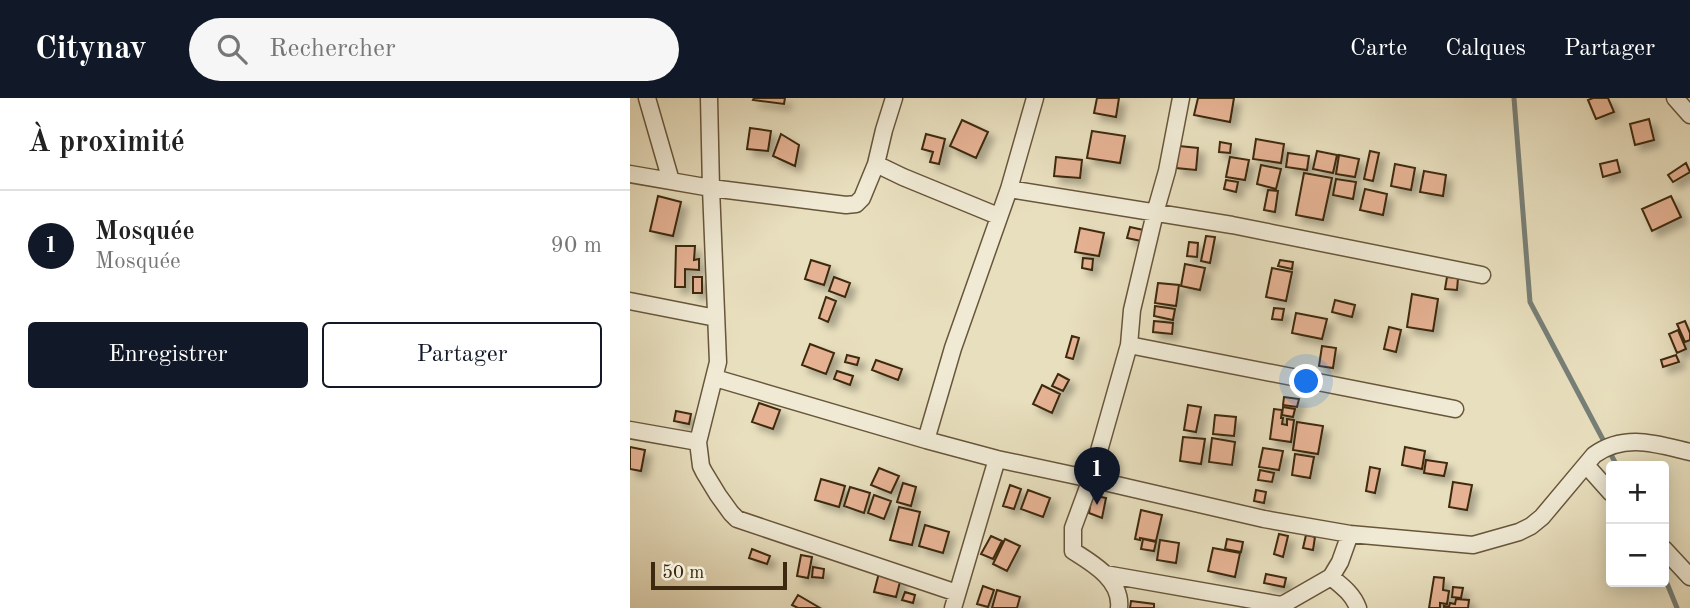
<!DOCTYPE html>
<html lang="fr">
<meta charset="utf-8">
<style>
body{margin:0;font-family:"Old Standard TT",serif;background:#f6f6f6;color:#222}
.controls{position:absolute;right:21px;bottom:21px;display:grid;overflow:hidden;border-radius:7px;box-shadow:0 4px 18px #0003}
.controls button{width:63px;height:63px;display:grid;place-items:center;padding:0;border:0;border-bottom:2px solid #e0e0e0;background:#fff;color:#222;font:35px sans-serif}
.scale{position:absolute;left:21px;bottom:18px;width:136px;box-sizing:border-box;padding-left:7px;border:4px solid #3d290f;border-top:0;font-size:19px;line-height:24px;white-space:nowrap;color:#3d290f;-webkit-text-stroke:5px #f0ead5;paint-order:stroke}
.you{position:absolute;left:677px;top:284px;width:24px;height:24px;margin:-18px;border:5px solid #fff;border-radius:50%;background:#1a73e8;box-shadow:0 0 0 10px #1a73e833}
.badge{display:grid;place-items:center;width:46px;height:46px;border-radius:50%;background:#111827;color:#fff;font-size:23px;font-weight:700}
.pin{position:absolute;translate:-50% -58px;filter:drop-shadow(0 2px 4px #0008)}
.pin::after{content:'';position:absolute;top:37px;width:24px;height:21px;background:inherit;clip-path:polygon(0 0,100% 0,50% 100%)}
.list{margin:0;padding:0;list-style:none}
h2{display:flex;justify-content:space-between;align-items:center;height:91px;margin:0;padding:0 28px;font-size:30px}
h2 small{font-size:23px;font-weight:400;color:#767676}
.list li{display:grid;grid-template-columns:46px 1fr auto;gap:21px;align-items:center;box-sizing:border-box;height:112px;padding:0 28px;border-top:2px solid #e0e0e0}
.list b{display:block;font-size:26px;white-space:nowrap}
.list p{margin:0;font-size:23px;white-space:nowrap;color:#767676}
.list em{font-size:23px;font-style:normal;color:#767676}
.actions{display:flex;gap:14px;padding:21px 28px}
.actions a{flex:1;padding:16px 0;border:2px solid #111827;border-radius:7px;text-align:center;font-size:24px;color:#111827}
.actions .main{background:#111827;color:#fff}
.icon{flex:none;width:38px;height:38px;fill:none;stroke:currentColor;stroke-width:2;stroke-linecap:round;stroke-linejoin:round}
.map{position:relative;flex:none;width:1060px;height:510px;overflow:hidden}
header{display:flex;align-items:center;gap:42px;box-sizing:border-box;height:98px;padding:0 35px;background:#111827;color:#fff}
header strong{font-size:33px}
nav{display:flex;gap:38px;margin-inline-start:auto;font-size:24px}
.search{width:490px;height:63px;background:#f6f6f6;display:flex;align-items:center;gap:18px;box-sizing:border-box;padding:0 24px;border-radius:38px;color:#767676;font-size:26px}
main{display:flex}
aside{flex:1;background:#fff}
.map>svg:first-child{display:block}
.lines{fill:none;stroke-linecap:round;stroke-linejoin:round}
.stream{stroke:#777f77;stroke-width:5}
.building{fill:#e5b293;stroke:#3d290f;stroke-width:2;filter:url(#shadow)}
.minor-casing{stroke:#68563b;stroke-width:19}
.minor{stroke:#f0ead5;stroke-width:16}
</style>
<header>
<strong>Citynav</strong>
<div class="search"><svg class="icon" aria-label="search" viewBox="0 0 24 24"><circle cx="10" cy="10" r="6"/><path d="M15 15l6 6"/></svg>Rechercher</div>
<nav><a>Carte</a><a>Calques</a><a>Partager</a></nav>
</header>
<main>
<aside>
<h2>À proximité<small></small></h2>
<ul class="list">
<li><span class="badge">1</span><div><b>Mosquée</b><p>Mosquée</p></div><em>90 m</em></li>
</ul>
<div class="actions"><a class="main">Enregistrer</a><a>Partager</a></div>
</aside>
<div class="map">
<svg width="1060" height="510" viewBox="0 0 1060 510">
<defs>
<filter id="shadow"><feDropShadow dx="6" dy="6" stdDeviation="3.5" flood-color="#0004"/></filter>
</defs>
<rect width="100%" height="100%" fill="#e8dfbe"/>
<filter id="stains"><feTurbulence type="fractalNoise" baseFrequency=".00286" numOctaves="4"/><feColorMatrix values="0 0 0 0 .2 0 0 0 0 .09 0 0 0 0 .02 0 0 0 .5 -.17"/></filter>
<radialGradient id="worn" r=".72"><stop offset=".6" stop-color="#630" stop-opacity="0"/><stop offset="1" stop-color="#630" stop-opacity=".3"/></radialGradient>
<g class="lines">
<path class="stream" d="M884 0 900 204 987 368
M1034 478 1047 510"/>
</g>
<path class="building" d="M124 0H155L154 6 123 2Z
M467 0H489L486 19 464 15Z
M568 0H604L600 24 564 17Z
M963 0H978L984 14 966 21 958 2Z
M1019 21 1024 42 1005 47 1000 26Z
M332 22 358 34 346 60 320 48Z
M120 30 141 33 138 53 117 51Z
M462 33 495 38 490 65 457 60Z
M151 36 169 47 165 68 143 58Z
M296 36 315 41 309 66 300 64 303 54 292 51Z
M626 41 654 46 651 65 623 61Z
M590 44 601 46 600 55 589 54Z
M549 48 568 50 566 72 546 70Z
M687 53 707 57 703 75 683 71Z
M740 53 749 55 743 83 734 81Z
M658 55 679 58 677 72 656 69Z
M709 57 729 61 725 79 706 76Z
M426 59 452 62 450 80 424 78Z
M600 59 619 62 615 82 596 79Z
M987 62 990 74 973 79 970 66Z
M1056 65 1060 74 1043 84 1038 77Z
M765 66 785 70 781 92 761 88Z
M631 67 651 71 646 91 627 86Z
M794 73 816 77 813 98 790 94Z
M674 75 702 80 693 122 666 117Z
M706 81 726 84 723 101 703 97Z
M596 82 608 84 606 94 594 91Z
M735 91 757 96 753 117 730 112Z
M638 92 648 93 645 114 634 112Z
M28 98 51 104 43 138 20 133Z
M1041 98 1051 119 1022 133 1012 111Z
M500 129 518 133 516 144 497 140Z
M450 130 474 135 469 158 445 154Z
M576 138 585 139 580 165 571 163Z
M559 144 568 145 567 159 557 158Z
M46 148H65L64 162 69 161V172L55 171V189H45Z
M453 160 463 161 462 172 452 170Z
M181 162 200 168 194 187 175 181Z
M650 162 663 164 662 171 648 168Z
M555 166 575 170 570 192 551 188Z
M642 170 662 174 656 203 636 199Z
M63 179H72V195H63Z
M204 179 220 185 215 199 199 193Z
M817 179 828 180 827 192 815 191Z
M528 185 549 187 546 208 525 205Z
M782 196 808 201 803 233 777 229Z
M196 199 206 203 198 224 189 220Z
M705 202 725 207 722 219 702 214Z
M525 208 545 211 543 222 524 218Z
M644 210 654 211 652 222 642 221Z
M666 215 697 221 692 241 662 235Z
M524 223 543 225 542 236 523 234Z
M1055 223 1060 235V242L1055 244 1047 226Z
M759 229 771 232 766 254 754 251Z
M1048 232 1056 251 1047 255 1039 236Z
M442 238 449 240 443 261 436 259Z
M180 246 204 255 196 276 172 267Z
M692 248 706 250 703 270 689 268Z
M217 257 229 260 227 267 215 264Z
M1046 257 1049 264 1033 269 1031 262Z
M246 262 272 271 268 282 242 272Z
M207 273 223 278 220 287 204 281Z
M428 276 439 282 433 293 422 288Z
M412 287 430 296 422 315 403 306Z
M654 299 669 301 667 309 653 307Z
M129 305 150 312 143 331 122 324Z
M558 307 571 309 566 334 554 332Z
M653 309 665 311 663 319 652 317Z
M644 311 652 312 651 320H653L652 326 657 327V321L664 322 661 344 640 341Z
M46 313 61 316 59 326 44 323Z
M585 317 606 319 604 338 583 336Z
M667 324 693 328 688 356 663 352Z
M553 339 575 341 571 366 550 363Z
M582 340 605 344 602 367 579 364Z
M0 349 15 352 11 373 0 371Z
M775 349 795 353 792 371 772 367Z
M633 350 653 353 649 372 629 369Z
M665 356 684 359 680 380 662 377Z
M796 362 817 365 814 378 794 375Z
M740 369 750 371 745 395 736 393Z
M249 370 269 378 261 395 241 387Z
M630 372 644 375 642 384 628 382Z
M191 381 215 388 209 409 185 402Z
M823 384 842 387 837 412 819 409Z
M273 385 286 389 281 408 267 404Z
M380 387 391 391 384 411 373 408Z
M220 389 240 395 234 415 214 408Z
M398 392 420 400 413 419 391 411Z
M626 392 636 394 634 405 624 403Z
M244 397 261 403 254 421 238 415Z
M462 397 476 400 472 420 459 415Z
M269 409 290 414 282 447 260 442Z
M511 412 532 417 526 443 510 440V442L505 441Z
M295 427 319 434 313 455 289 448Z
M649 436 658 438 653 459 644 456Z
M676 437 685 439 683 452 673 450Z
M361 438 372 443 363 461 351 456Z
M375 441 390 448 377 473 363 466Z
M513 441 526 444 524 453 511 451Z
M597 441 613 444 611 454 595 451Z
M530 442 549 445 546 465 527 462Z
M583 450 610 455 605 479 578 473Z
M122 451 140 458 137 466 119 460Z
M171 457 182 459 178 480 167 478Z
M183 469 194 471 193 480 182 479Z
M249 475 271 480 266 499 244 494Z
M636 476 656 480 654 489 634 485Z
M804 479 814 480 813 492 819 493 817 506 810 505V510H799Z
M353 488 364 492 358 509 347 506Z
M823 489 833 490 831 500 822 499Z
M367 492 390 499 387 510H362Z
M275 494 285 497 283 505 272 502Z
M168 497 190 510H168L162 507Z
M826 501 839 502 838 510H814V508L819 509 820 505 825 506Z
M501 503 524 506V510H500Z"/>
<g class="lines">
<g class="minor-casing">
<path id="minor" d="M17 0 41 83
M79 0 81 90 88 264 68 344 71 368 74 374 88 397 101 415 107 421 327 495
M264 0 254 32 246 66 273 79 368 118
M405 0 379 91 323 250 296 342 367 361 461 381 634 421 720 436 843 447 889 434 901 428 912 419 964 357C995 335 1026 346 1060 354
M1045 0 1060 17
M0 76 81 90 216 107 226 106 232 100 246 66
M379 91 602 127 852 177
M0 203 86 220
M499 247 825 311
M85 280 296 342
M0 332 68 344
M956 367 981 395
M1034 451 1060 479
M475 476 651 507
M701 479C712 488 723 496 728 510
M323 510 367 361
M489 510C492 483 464 466 443 453V430L461 381 499 247 502 212 525 115 537 73 551 0
M647 510 701 479 710 464 720 436"/>
</g>
<use href="#minor" class="minor"/>
</g>
<rect width="100%" height="100%" filter="url(#stains)"/>
<rect width="100%" height="100%" fill="url(#worn)"/>
</svg>
<div class="controls">
<button>+</button>
<button>−</button>
</div>
<div class="scale">50 m</div>
<div class="you"></div>
<div class="pin badge" style="left:467px;top:407px">1</div>
</div>
</main>
